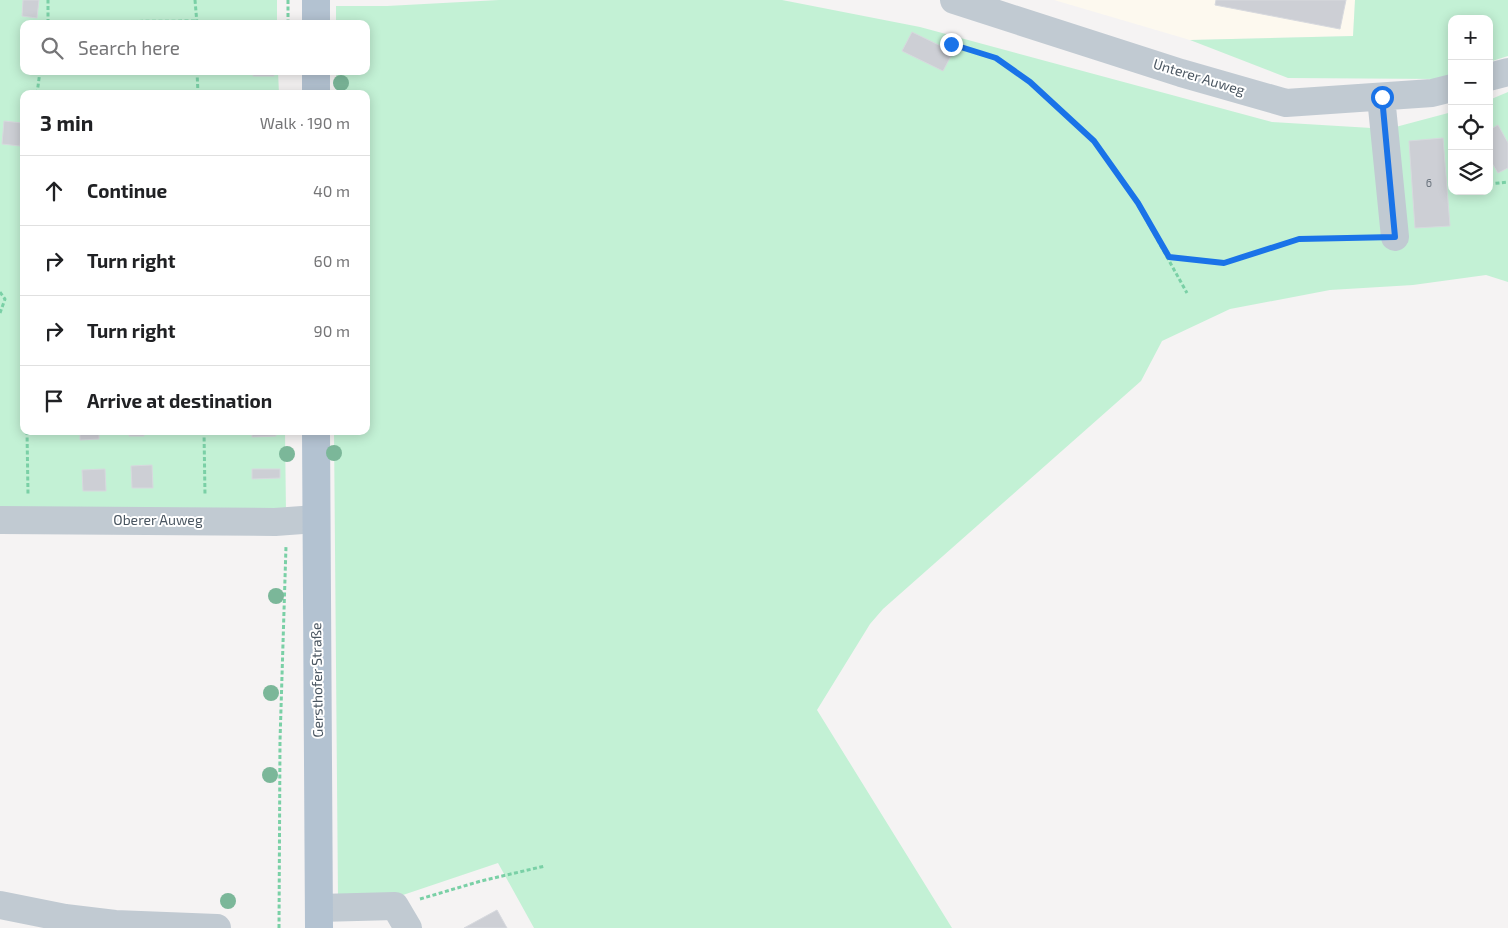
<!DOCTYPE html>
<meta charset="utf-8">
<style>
body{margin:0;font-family:"Exo 2",sans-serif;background:#f2f2f2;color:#202124}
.controls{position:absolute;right:15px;top:15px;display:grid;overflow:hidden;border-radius:10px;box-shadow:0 2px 12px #0003}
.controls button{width:45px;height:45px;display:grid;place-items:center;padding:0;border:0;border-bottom:1px solid #e0e0e0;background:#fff;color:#202124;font:25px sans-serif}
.stop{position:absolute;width:15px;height:15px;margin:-11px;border:4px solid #1a73e8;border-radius:50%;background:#fff}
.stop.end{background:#1a73e8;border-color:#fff;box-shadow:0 1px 5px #0008}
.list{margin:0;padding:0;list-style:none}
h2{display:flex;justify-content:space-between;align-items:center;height:65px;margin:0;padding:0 20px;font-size:21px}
h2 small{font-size:16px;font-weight:400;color:#757577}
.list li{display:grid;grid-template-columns:32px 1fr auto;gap:15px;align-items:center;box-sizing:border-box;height:70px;padding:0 20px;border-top:1px solid #e0e0e0}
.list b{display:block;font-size:19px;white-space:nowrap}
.list em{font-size:16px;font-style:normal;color:#757577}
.icon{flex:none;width:28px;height:28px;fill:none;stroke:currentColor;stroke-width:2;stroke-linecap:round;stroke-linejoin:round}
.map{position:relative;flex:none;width:1508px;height:928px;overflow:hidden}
.search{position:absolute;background:#fff;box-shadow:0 2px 12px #0003;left:20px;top:20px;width:350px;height:55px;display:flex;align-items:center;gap:12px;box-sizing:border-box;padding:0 18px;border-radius:10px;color:#757577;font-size:19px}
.panel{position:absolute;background:#fff;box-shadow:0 2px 12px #0003;left:20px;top:90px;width:350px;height:345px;border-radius:10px}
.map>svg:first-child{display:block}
.commercial{fill:#fdf9ef}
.green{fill:#c3f1d5}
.building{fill:#cdcfd5;stroke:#d7d9de}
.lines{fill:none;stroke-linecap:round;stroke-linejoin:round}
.path{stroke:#7ad0a6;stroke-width:3;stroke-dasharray:4 2.5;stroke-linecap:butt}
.minor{stroke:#c1cad2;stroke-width:28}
.major{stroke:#b3c2d1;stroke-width:28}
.tree{fill:#7bb799}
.route{stroke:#1a73e8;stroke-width:6}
.labels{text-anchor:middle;stroke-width:4;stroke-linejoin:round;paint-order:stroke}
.number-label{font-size:11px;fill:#6b747e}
.street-label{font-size:14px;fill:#4a5661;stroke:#fff}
</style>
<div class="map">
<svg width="1508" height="928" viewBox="0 0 1508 928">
<rect width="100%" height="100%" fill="#f5f3f3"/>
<path class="commercial" d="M1054 0H1355L1353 36 1190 40Z"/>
<path class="green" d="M0 0H277V24H24V71H278L279 94H24V431H285L286 513 0 514Z
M499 0H782L920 27 1272 122 1388 129 1452 112V191H1489V100L1508 92V282L1486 275 1413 285 1330 290 1230 309 1162 341 1141 381 883 609 870 624 817 710 952 928H534L498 863 394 898 338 899 334 431H366V94H336V71H366V24H336V6H387Z
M1355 0H1508V56L1489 62V19H1452V75L1439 79 1288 78 1190 40 1353 36Z"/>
<path class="building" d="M23 0H39L37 18 22 16Z
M1216 0H1346L1340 29 1215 5Z
M912 32 953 52 943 71 902 51Z
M253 71H274V76H253Z
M4 121 22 123 20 146 2 144Z
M1498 125 1508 143V168L1498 173 1489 158V130Z
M1443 138 1450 226 1415 228 1409 141Z
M80 431H99V439L80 440Z
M129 431H144V436H129Z
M252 431H276V436L252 437Z
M152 465 153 488H132L131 466Z
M105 469 106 491H83L82 470Z
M252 469H280V478L252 479Z
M497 910 507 928H464Z"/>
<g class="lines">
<path class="path" d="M195 0 197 24
M288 0V24
M48 22 197 21
M48 23V0
M951 44 996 58 1029 82 1093 141 1137 203 1187 293
M197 71 198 94
M37 94 40 71
M1489 184 1508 182
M1169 257 1224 263 1299 239 1369 237
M0 292 5 299 0 313
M27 431 28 494
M204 431 205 496
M420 899 481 881 545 866
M279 928 280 741 286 546"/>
<path class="minor" d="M954 0 1181 73 1286 103 1432 93 1452 88
M1489 77 1508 72
M1381 97 1395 237
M0 520 275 522 316 519
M0 905 65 918 115 924 217 928
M319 908 395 906 408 928"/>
<path class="major" d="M316 24V0
M316 71V94
M316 431 319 928"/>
</g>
<g class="tree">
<circle cx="341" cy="83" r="8"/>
<circle cx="334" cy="453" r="8"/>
<circle cx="287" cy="454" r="8"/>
<circle cx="276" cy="596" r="8"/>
<circle cx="271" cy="693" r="8"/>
<circle cx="270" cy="775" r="8"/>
<circle cx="228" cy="901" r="8"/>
</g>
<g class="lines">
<path class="route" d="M951 44 996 58 1030 82 1094 141 1138 203 1169 257 1224 263 1299 239 1395 237 1382 97"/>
</g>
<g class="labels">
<g class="number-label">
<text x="1429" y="187">6</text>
</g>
<g class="street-label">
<text transform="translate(1199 77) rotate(17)" y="5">Unterer Auweg</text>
<text x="158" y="525">Oberer Auweg</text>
<text transform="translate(317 680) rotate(-91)" y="5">Gersthofer Straße</text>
</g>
</g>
</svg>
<div class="controls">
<button>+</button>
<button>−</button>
<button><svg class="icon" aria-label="locate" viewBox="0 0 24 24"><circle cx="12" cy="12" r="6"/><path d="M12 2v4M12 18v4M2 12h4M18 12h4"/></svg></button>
<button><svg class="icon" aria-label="layers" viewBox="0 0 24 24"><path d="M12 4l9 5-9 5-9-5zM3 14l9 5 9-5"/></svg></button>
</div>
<div class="stop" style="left:1382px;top:97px"></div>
<div class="stop end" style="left:951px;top:44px"></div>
<div class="search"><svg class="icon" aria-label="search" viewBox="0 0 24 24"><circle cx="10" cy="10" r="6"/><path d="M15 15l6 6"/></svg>Search here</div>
<section class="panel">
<h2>3 min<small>Walk · 190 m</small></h2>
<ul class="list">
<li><svg class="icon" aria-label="ahead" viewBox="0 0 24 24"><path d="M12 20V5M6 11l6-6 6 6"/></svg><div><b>Continue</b></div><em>40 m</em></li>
<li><svg class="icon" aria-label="right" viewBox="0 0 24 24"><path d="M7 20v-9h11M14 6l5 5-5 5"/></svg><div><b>Turn right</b></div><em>60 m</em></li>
<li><svg class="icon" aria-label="right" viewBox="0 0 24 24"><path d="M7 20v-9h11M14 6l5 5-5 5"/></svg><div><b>Turn right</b></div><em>90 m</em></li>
<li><svg class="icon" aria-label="arrive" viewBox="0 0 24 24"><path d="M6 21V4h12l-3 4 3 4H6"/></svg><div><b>Arrive at destination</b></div></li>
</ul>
</section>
</div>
